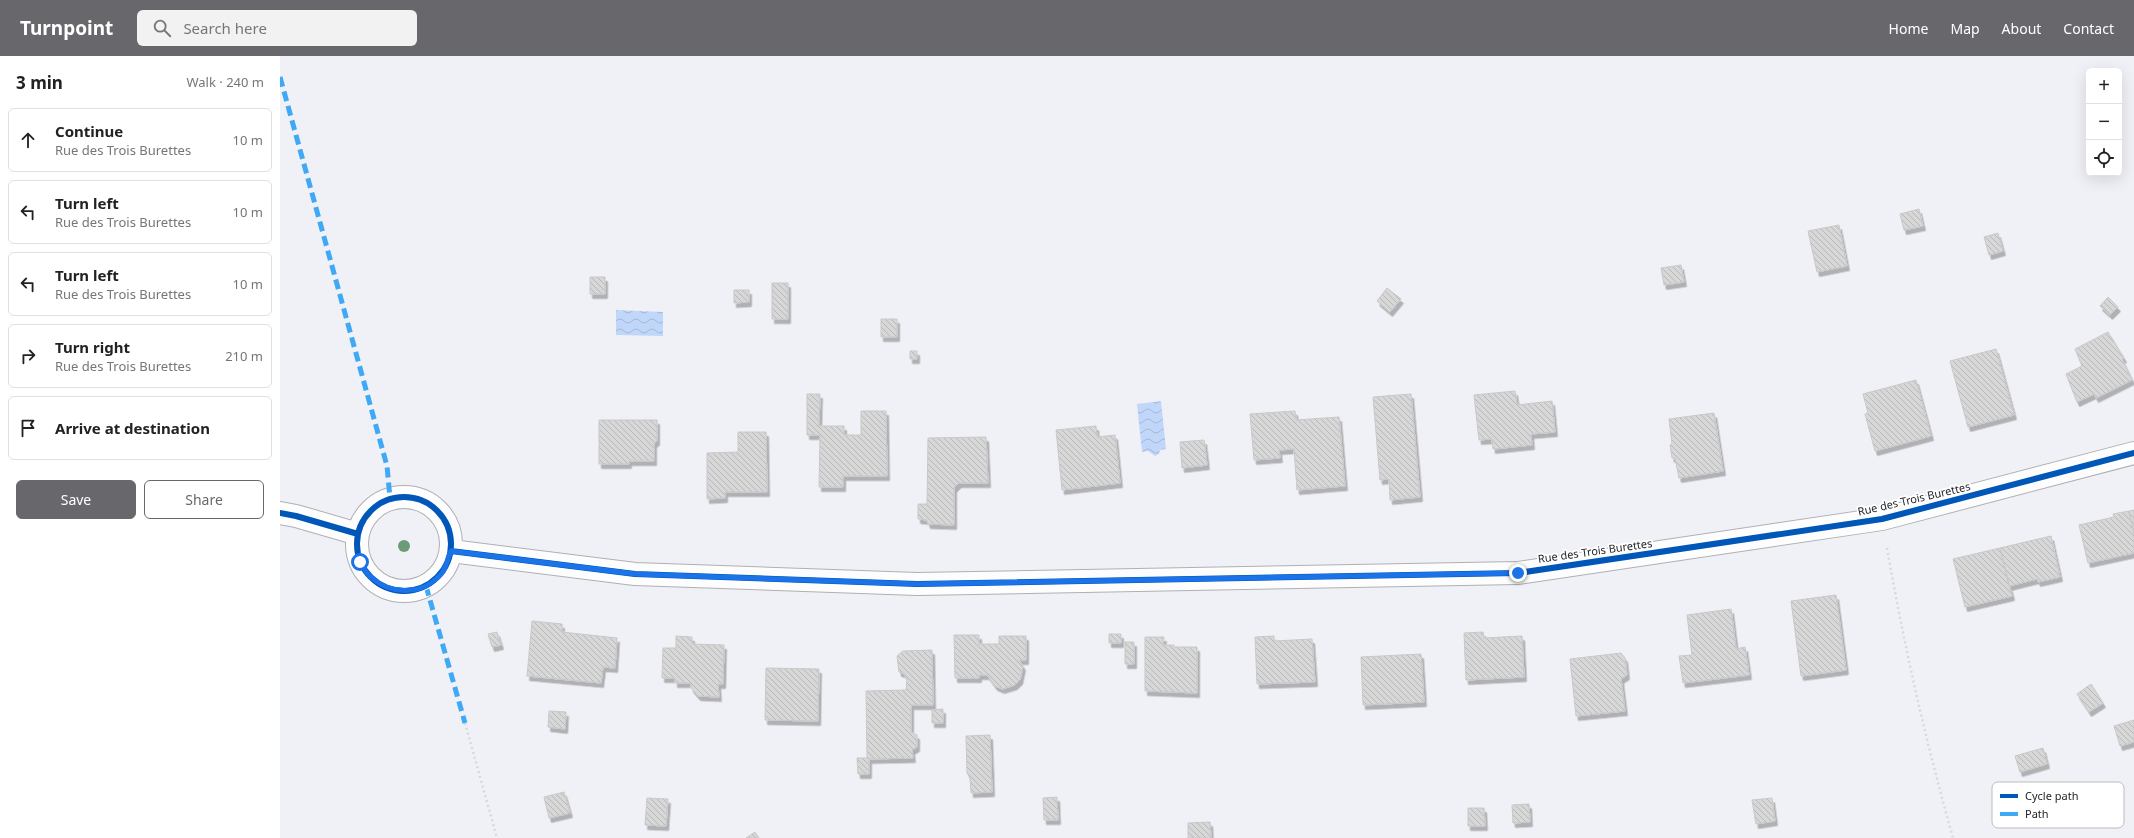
<!DOCTYPE html>
<meta charset="utf-8">
<style>
body{margin:0;font-family:"Noto Sans",sans-serif;background:#f2f2f2;color:#222}
.controls{position:absolute;right:12px;top:12px;display:grid;overflow:hidden;border-radius:6px;box-shadow:0 4px 16px #0002}
.controls button{width:36px;height:36px;display:grid;place-items:center;padding:0;border:0;border-bottom:1px solid #e0e0e0;background:#fff;color:#222;font:20px sans-serif}
.stop{position:absolute;width:12px;height:12px;margin:-9px;border:3px solid #1a73e8;border-radius:50%;background:#fff}
.stop.end{background:#1a73e8;border-color:#fff;box-shadow:0 1px 4px #0008}
.list{margin:0;padding:0;list-style:none}
h2{display:flex;justify-content:space-between;align-items:center;height:52px;margin:0;padding:0 16px;font-size:17px}
h2 small{font-size:13px;font-weight:400;color:#767676}
.list li{display:grid;grid-template-columns:26px 1fr auto;gap:12px;align-items:center;box-sizing:border-box;height:64px;margin:0 8px 8px;padding:0 8px;border:1px solid #e0e0e0;border-radius:6px}
.list b{display:block;font-size:15px;white-space:nowrap}
.list p{margin:0;font-size:13px;white-space:nowrap;color:#767676}
.list em{font-size:13px;font-style:normal;color:#767676}
.actions{display:flex;gap:8px;padding:12px 16px}
.actions a{flex:1;padding:9px 0;border:1px solid #68686c;border-radius:6px;text-align:center;font-size:14px;color:#68686c}
.actions .main{background:#68686c;color:#fff}
.icon{flex:none;width:22px;height:22px;fill:none;stroke:currentColor;stroke-width:2;stroke-linecap:round;stroke-linejoin:round}
.map{position:relative;flex:none;width:1854px;height:782px;overflow:hidden}
header{display:flex;align-items:center;gap:24px;box-sizing:border-box;height:56px;padding:0 20px;background:#68686c;color:#fff}
header strong{font-size:19px}
nav{display:flex;gap:22px;margin-inline-start:auto;font-size:14px}
.search{width:280px;height:36px;background:#f2f2f2;display:flex;align-items:center;gap:10px;box-sizing:border-box;padding:0 14px;border-radius:6px;color:#767676;font-size:15px}
main{display:flex}
aside{flex:1;background:#fff}
.map>svg:first-child{display:block}
.water{fill:url(#water-waves)}
.building{fill:url(#building-back-hatch);stroke:#c8c8c8;filter:url(#shadow)}
.lines{fill:none;stroke-linecap:round;stroke-linejoin:round}
.secondary-casing{stroke:#afb0b3;stroke-width:24}
.path{stroke:#d8d8da;stroke-width:2.5;stroke-dasharray:2 3;stroke-linecap:butt}
.secondary{stroke:#fdfdfe;stroke-width:22}
.quiet{stroke:#3fa9f5;stroke-width:5;stroke-dasharray:10 5;stroke-linecap:butt}
.cycleway-casing{stroke:#fff;stroke-width:8}
.cycleway{stroke:#0057b8;stroke-width:6}
.tree{fill:#6c9b78}
.route{stroke:#1a73e8;stroke-width:5}
.labels{text-anchor:middle;stroke-width:3.5;stroke-linejoin:round;paint-order:stroke}
.street-label{font-size:11px;fill:#1e1f22;stroke:#fff}
.key{fill:#fff;stroke:#bcbcbd;stroke-width:1}
.key-label{font-size:11px;fill:#1e1f22}
</style>
<header>
<strong>Turnpoint</strong>
<div class="search"><svg class="icon" aria-label="search" viewBox="0 0 24 24"><circle cx="10" cy="10" r="6"/><path d="M15 15l6 6"/></svg>Search here</div>
<nav><a>Home</a><a>Map</a><a>About</a><a>Contact</a></nav>
</header>
<main>
<aside>
<h2>3 min<small>Walk · 240 m</small></h2>
<ul class="list">
<li><svg class="icon" aria-label="ahead" viewBox="0 0 24 24"><path d="M12 20V5M6 11l6-6 6 6"/></svg><div><b>Continue</b><p>Rue des Trois Burettes</p></div><em>10 m</em></li>
<li><svg class="icon" aria-label="left" viewBox="0 0 24 24"><path d="M17 20v-9H6M10 6l-5 5 5 5"/></svg><div><b>Turn left</b><p>Rue des Trois Burettes</p></div><em>10 m</em></li>
<li><svg class="icon" aria-label="left" viewBox="0 0 24 24"><path d="M17 20v-9H6M10 6l-5 5 5 5"/></svg><div><b>Turn left</b><p>Rue des Trois Burettes</p></div><em>10 m</em></li>
<li><svg class="icon" aria-label="right" viewBox="0 0 24 24"><path d="M7 20v-9h11M14 6l5 5-5 5"/></svg><div><b>Turn right</b><p>Rue des Trois Burettes</p></div><em>210 m</em></li>
<li><svg class="icon" aria-label="arrive" viewBox="0 0 24 24"><path d="M6 21V4h12l-3 4 3 4H6"/></svg><div><b>Arrive at destination</b></div></li>
</ul>
<div class="actions"><a class="main">Save</a><a>Share</a></div>
</aside>
<div class="map">
<svg width="1854" height="782" viewBox="0 0 1854 782">
<defs>
<pattern id="water-waves" width="16" height="10" patternUnits="userSpaceOnUse"><rect width="16" height="10" fill="#c0d7fa"/><path d="M0 5q4-4 8 0t8 0" fill="none" stroke="#a5b8d6"/></pattern>
<pattern id="building-back-hatch" width="6" height="6" patternUnits="userSpaceOnUse"><rect width="6" height="6" fill="#d8d7d8"/><path d="M-1 5l2 2M0 0l6 6M5-1l2 2" fill="none" stroke="#b9b8b9"/></pattern>
<filter id="shadow"><feDropShadow dx="2.5" dy="4.5" stdDeviation="0" flood-color="#0004"/></filter>
</defs>
<rect width="100%" height="100%" fill="#f0f1f6"/>
<path class="water" d="M336 254 383 256V280L336 279Z
M881 345 886 393 880 394 879 398 875 400 868 395 862 396 857 348Z"/>
<path class="building" d="M1639 153 1643 170 1624 174 1620 158Z
M1559 169 1567 210 1537 216 1528 175Z
M1718 177 1723 195 1709 199 1704 181Z
M1401 209 1404 226 1384 229 1381 212Z
M310 221H325V238H310Z
M492 227H508V263H492Z
M1107 232 1121 243 1110 256 1097 245Z
M454 234H469V246L454 247Z
M1828 241 1838 251 1830 259 1820 250Z
M601 263H617V281H601Z
M1828 276 1844 302 1842 303 1852 324 1816 342 1814 338 1797 346 1786 318 1802 310 1795 293Z
M1716 293 1734 359 1688 371 1670 305Z
M630 295H637V303H630Z
M1636 324 1651 380 1595 395 1585 358 1588 357 1583 338Z
M1235 335 1237 349 1272 345 1275 376 1251 378 1252 389 1213 393 1212 383 1199 384 1194 339Z
M527 338H540L539 370H564V379H581V355H606L607 420H563V431H539L540 379H527Z
M1131 338 1140 441 1110 444 1109 423 1100 424 1093 341Z
M1015 355 1016 364 1059 361 1065 430 1017 434 1014 393 999 394 1000 402 974 404 970 358Z
M1434 357 1443 415 1399 422 1395 402H1392L1390 389 1392 388 1389 363Z
M319 364H377V385L374 387V405H349V408H319Z
M816 370 817 381 835 379 840 427 782 434 776 374Z
M458 376H486L487 436H445V442L427 443V397L458 396Z
M706 381 708 427H679L674 432V469L648 468 647 464 638 463V448H647L648 382Z
M924 384 927 409 902 412 900 386Z
M1854 454V479L1849 455Z
M1849 455 1854 479V497L1808 507 1799 469 1834 461 1833 458Z
M1771 480 1780 521 1758 526 1757 523 1729 530 1720 492Z
M1720 492 1732 540 1685 551 1673 503Z
M1556 539 1566 614 1521 620 1511 545Z
M1451 553 1456 593 1465 591 1469 619 1403 627 1399 600 1412 599 1407 559Z
M252 565 282 568V576L337 582 335 612 323 611 321 627 247 620Z
M217 576 221 589 212 591 208 578Z
M1203 576 1204 582 1242 580 1244 621 1186 624 1184 577Z
M829 578H841V587H829Z
M674 579H699V588H719V580H746V604H739L743 610 740 624 735 629 722 633 715 630 707 619H699V622H675Z
M396 580 412 581V588L444 589 443 628H438L439 641 418 640 411 632V627H395V622H382L383 592H396Z
M994 580V585L1032 583 1035 626 977 628 975 581Z
M865 581H884L883 589H894V591H917V637L865 635Z
M845 586H854V608H845Z
M652 594 653 649H631V676L637 679V691L632 694 633 702 589 703V718H578L577 702H587L586 635 626 634 627 623 623 617 619 616 617 600 623 595Z
M1341 597 1345 602 1347 619 1341 623 1345 655 1296 660 1290 603Z
M1141 598 1144 646 1083 649 1081 601Z
M486 612 539 613 538 665 485 664Z
M1811 628 1823 647 1809 656 1797 638Z
M663 653V667H652V654Z
M269 655 286 656 285 673 268 671Z
M1854 664V686L1840 690 1834 670Z
M710 679 712 736 691 737 690 722 687 717 686 680Z
M1763 692 1767 708 1740 716 1735 700Z
M284 736 290 757 269 762 264 741Z
M777 741 778 764H764L763 742Z
M367 742 388 743 386 770 365 769Z
M1492 742 1495 765 1476 768 1472 744Z
M1249 748 1250 766 1233 767 1232 749Z
M1188 752H1204L1205 770H1188Z
M930 766 931 782H908V767Z
M475 776 479 782H466Z"/>
<g class="lines">
<g class="secondary-casing">
<path id="secondary" d="M77 488a47 47 0 1 1 94 0a47 47 0 1 1-94 0Z
M0 457 16 460 78 478
M171 495 355 518 637 528 1238 517 1602 463 1854 397"/>
</g>
<path class="path" d="M1607 492C1624 590 1646 686 1673 782
M185 667 217 782"/>
<use href="#secondary" class="secondary"/>
<path class="quiet" d="M0 21 107 410 110 442
M146 530 185 667"/>
<g class="cycleway-casing">
<path id="cycleway" d="M77 488a47 47 0 1 1 94 0a47 47 0 1 1-94 0Z
M0 457 16 460 78 478
M171 495 355 518 637 528 1238 517 1602 463 1854 397"/>
</g>
<use href="#cycleway" class="cycleway"/>
</g>
<circle class="tree" cx="124" cy="490" r="6"/>
<g class="lines">
<path class="route" d="M80 506C83 511 86 517 91 521 111 539 143 540 162 517 166 512 168 501 171 495L355 518 637 528 1238 517"/>
</g>
<g class="labels">
<g class="street-label">
<text transform="translate(1634 443) rotate(-13)" y="4">Rue des Trois Burettes</text>
<text transform="translate(1315 495) rotate(-8)" y="4">Rue des Trois Burettes</text>
</g>
</g>
<rect x="1712" y="726" width="132" height="46" rx="6" class="key"/>
<rect x="1720" y="738" width="18" height="4" fill="#0057b8"/>
<rect x="1720" y="756" width="18" height="4" fill="#3fa9f5"/>
<g class="key-label">
<text x="1745" y="744">Cycle path</text>
<text x="1745" y="762">Path</text>
</g>
</svg>
<div class="controls">
<button>+</button>
<button>−</button>
<button><svg class="icon" aria-label="locate" viewBox="0 0 24 24"><circle cx="12" cy="12" r="6"/><path d="M12 2v4M12 18v4M2 12h4M18 12h4"/></svg></button>
</div>
<div class="stop" style="left:80px;top:506px"></div>
<div class="stop end" style="left:1238px;top:517px"></div>
</div>
</main>
